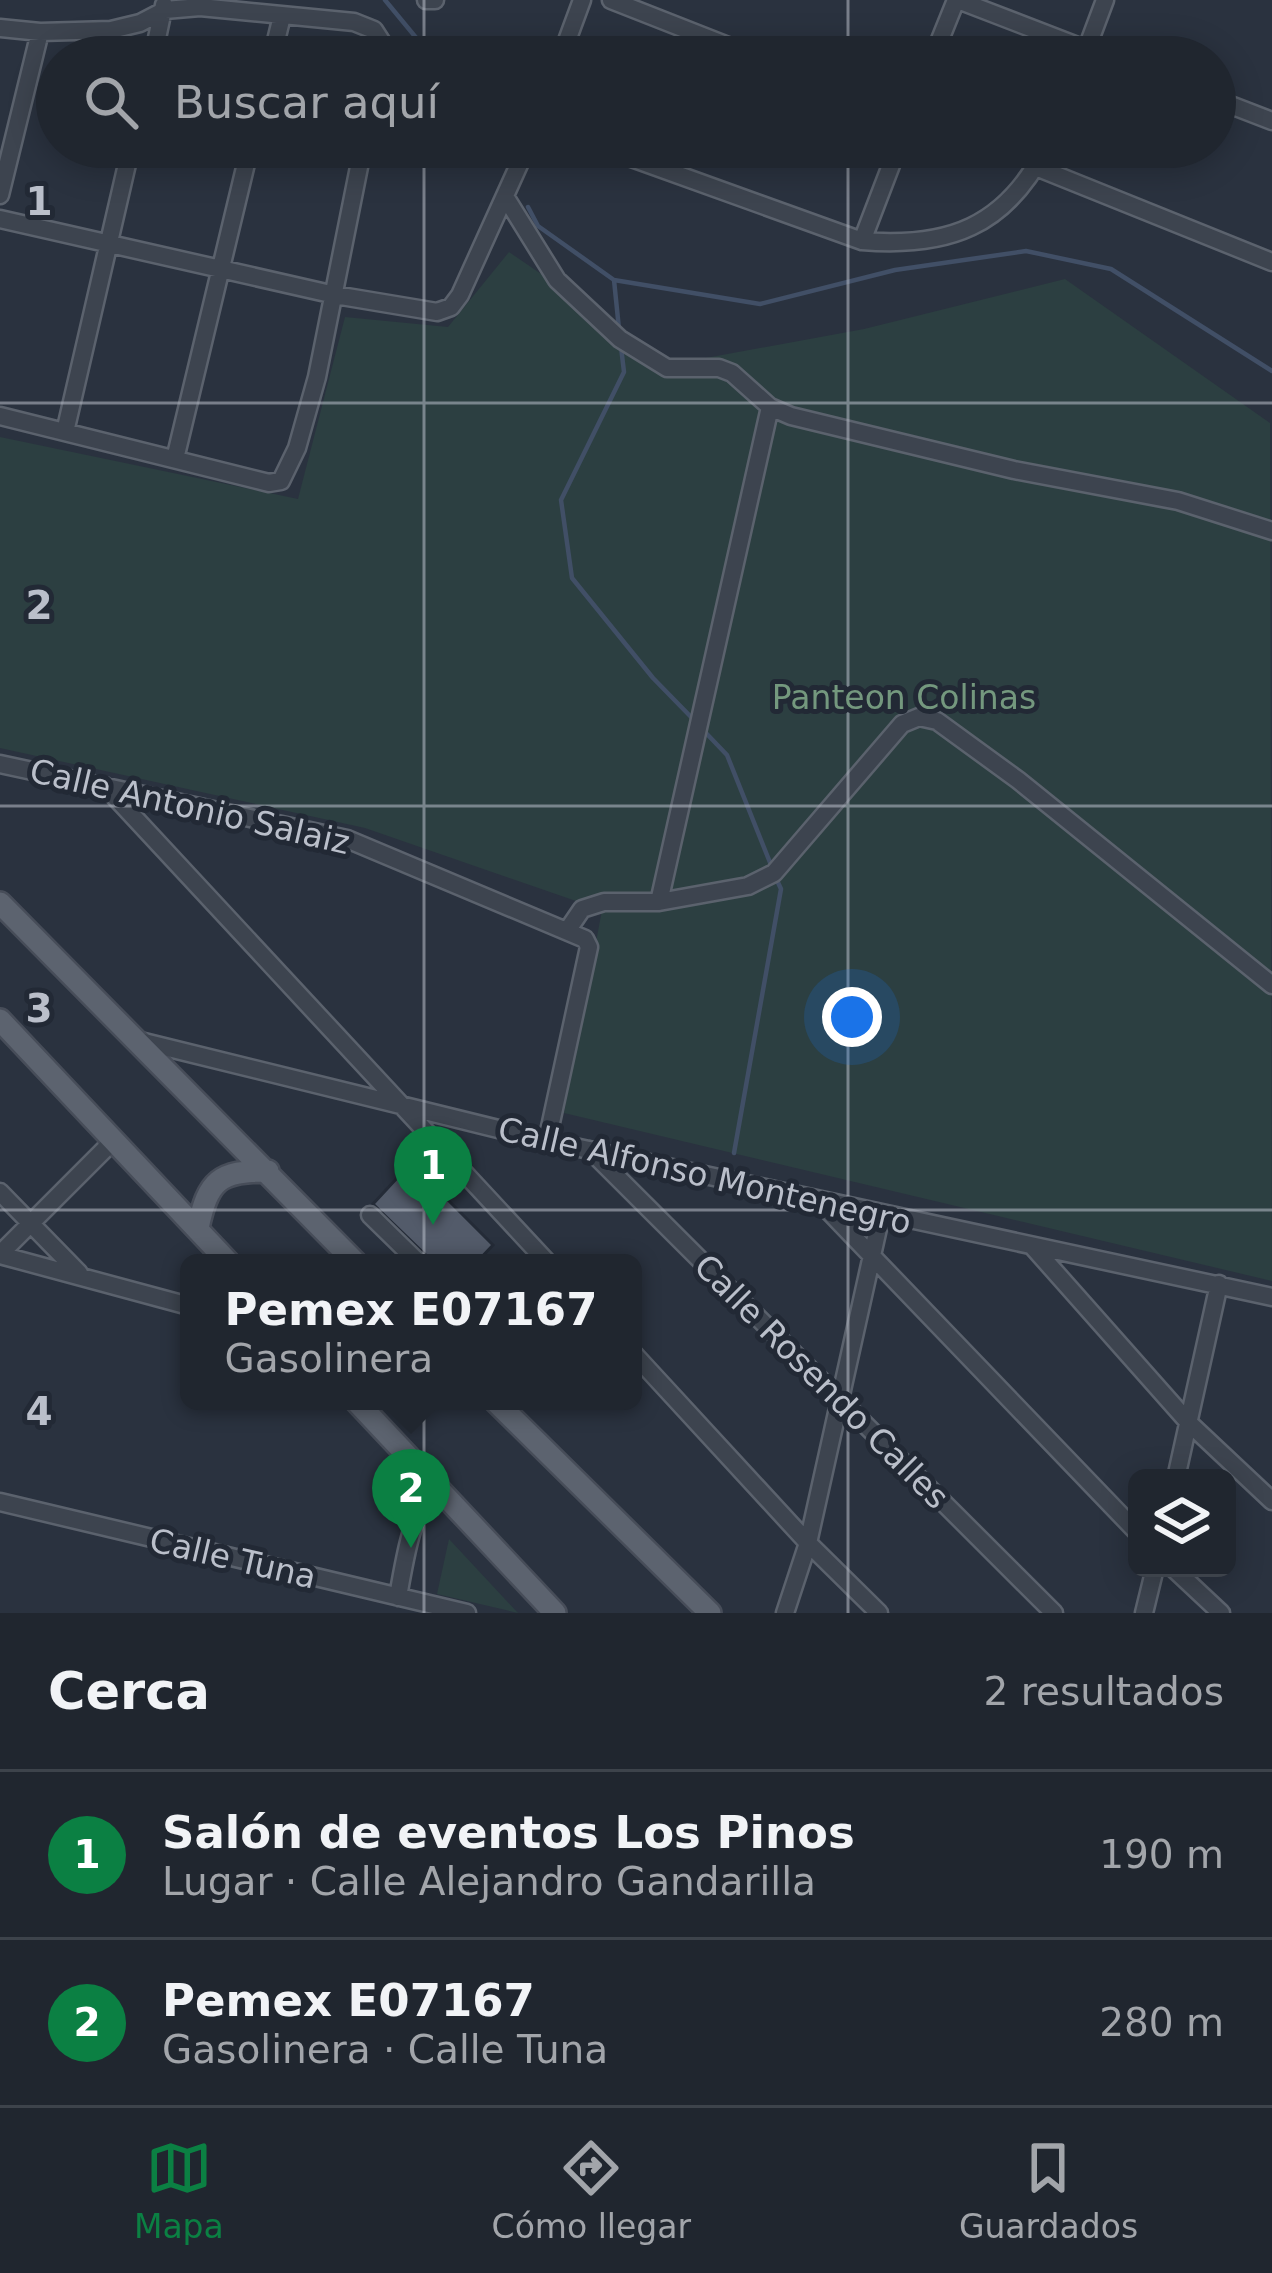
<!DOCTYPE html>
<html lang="es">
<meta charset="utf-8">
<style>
body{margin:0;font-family:"DejaVu Sans",sans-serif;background:#2d323b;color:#f1f3f6}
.controls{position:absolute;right:36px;bottom:36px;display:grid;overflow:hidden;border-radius:18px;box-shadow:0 6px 30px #0003}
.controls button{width:108px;height:108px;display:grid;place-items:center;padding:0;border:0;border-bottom:3px solid #3d434b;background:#20262f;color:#f1f3f6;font:60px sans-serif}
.you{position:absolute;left:852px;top:1017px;width:42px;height:42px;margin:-30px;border:9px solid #fff;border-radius:50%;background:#1a73e8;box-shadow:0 0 0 18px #1a73e833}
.badge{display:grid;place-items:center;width:78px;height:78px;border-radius:50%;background:#0b8043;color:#fff;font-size:39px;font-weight:700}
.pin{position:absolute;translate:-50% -99px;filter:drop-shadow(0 3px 6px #0008)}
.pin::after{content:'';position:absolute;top:63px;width:42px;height:36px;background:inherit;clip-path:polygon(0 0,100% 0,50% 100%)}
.popup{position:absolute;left:180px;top:1254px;width:462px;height:156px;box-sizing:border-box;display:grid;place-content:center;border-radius:18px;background:#20262f;filter:drop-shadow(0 3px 9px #0005);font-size:39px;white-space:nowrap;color:#a2a5aa}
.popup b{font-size:45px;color:#f1f3f6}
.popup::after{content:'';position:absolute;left:50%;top:100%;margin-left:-24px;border:24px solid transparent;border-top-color:#20262f}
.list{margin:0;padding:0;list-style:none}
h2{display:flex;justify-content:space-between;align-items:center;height:156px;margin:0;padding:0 48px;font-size:51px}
h2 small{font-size:39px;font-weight:400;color:#a2a5aa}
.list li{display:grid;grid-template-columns:78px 1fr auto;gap:36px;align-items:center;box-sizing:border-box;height:168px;padding:0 48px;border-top:3px solid #3d434b}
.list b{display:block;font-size:45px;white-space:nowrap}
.list p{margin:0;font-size:39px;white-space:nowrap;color:#a2a5aa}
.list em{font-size:39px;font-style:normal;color:#a2a5aa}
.icon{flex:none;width:66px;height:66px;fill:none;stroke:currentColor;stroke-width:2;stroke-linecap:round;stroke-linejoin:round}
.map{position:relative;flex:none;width:1272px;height:1613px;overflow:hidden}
.search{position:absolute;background:#20262f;box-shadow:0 6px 30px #0003;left:36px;right:36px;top:36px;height:132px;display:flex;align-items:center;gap:30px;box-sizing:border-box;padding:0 42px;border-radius:66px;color:#a2a5aa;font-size:45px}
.sheet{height:492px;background:#20262f}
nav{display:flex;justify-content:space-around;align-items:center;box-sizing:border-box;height:168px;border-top:3px solid #3d434b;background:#20262f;font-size:33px;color:#a2a5aa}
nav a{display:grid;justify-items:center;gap:6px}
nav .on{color:#0b8043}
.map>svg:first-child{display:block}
.green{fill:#2c3f41}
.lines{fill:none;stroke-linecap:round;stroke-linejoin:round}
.stream{stroke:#414f66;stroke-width:4.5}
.building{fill:#535b6a;stroke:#242b37;stroke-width:3}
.minor-casing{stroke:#5b626d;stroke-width:21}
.major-casing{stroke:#474d59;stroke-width:26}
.minor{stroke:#3d444f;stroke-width:16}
.major{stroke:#5c636f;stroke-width:21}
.grid{fill:none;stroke:#babfca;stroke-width:3;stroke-opacity:0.55}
.labels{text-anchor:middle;stroke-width:10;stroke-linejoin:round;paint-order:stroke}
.park-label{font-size:33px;fill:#74987e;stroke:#222935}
.street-label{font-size:33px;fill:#babfca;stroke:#222935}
.grid-label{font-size:39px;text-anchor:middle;font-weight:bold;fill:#babfca;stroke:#222935;stroke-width:10;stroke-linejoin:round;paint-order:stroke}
</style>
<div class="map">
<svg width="1272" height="1613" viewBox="0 0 1272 1613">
<rect width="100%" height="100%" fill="#2a323f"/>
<path class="green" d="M509 252 673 364 864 329 1065 279 1270 423 1272 1281 564 1113 602 910 365 828 0 748V437L298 499 345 317 448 327Z
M449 1539 518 1613 437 1594Z"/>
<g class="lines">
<path class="stream" d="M385 0 432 57
M493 147 499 158
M528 207 538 226 614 280 760 304 895 270 1026 251 1111 269 1272 371
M614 280 619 329
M621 347 624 372 561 500 572 578 653 678 693 719
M705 732 727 755 771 865
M734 1153 781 889 775 876"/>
</g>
<path class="building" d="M411 1163 493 1245 476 1263H434L373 1204Z"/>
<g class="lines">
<g class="minor-casing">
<path id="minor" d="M426 0H435
M611 0 756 57
M958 0 1106 57
M0 28 40 32 111 30 140 23 165 10 200 7 354 22 374 30 383 44 380 57
M1084 56 1105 0
M153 57 164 5
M272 57 282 16
M561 57 582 0
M933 57 956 0
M1215 99 1272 121
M601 147 862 241C948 248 1006 227 1046 147
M1036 167 1272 262
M0 195 40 32
M506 198 557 280 620 339 667 368H719L732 373 770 407 791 416 1014 470 1178 501 1272 531
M0 219 335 295 437 312 451 307 460 295 527 147
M862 241 898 147
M0 416 269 483 281 481 297 448 317 377 363 147
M65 432 131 147
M175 459 250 147
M0 764 347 839 585 939 589 947 547 1141
M105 786 548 1263
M659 902 770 407
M567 931 582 909 604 902H659L748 886 774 873 902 724 919 717 937 721 1018 780 1272 985
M140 1041 547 1141 1272 1297
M590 1150 1054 1613
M0 1192 79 1273
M820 1202 1137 1532
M370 1215 419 1263
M1033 1247 1189 1423 1272 1501
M0 1254 113 1141
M0 1255 189 1306
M633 1353 808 1543 879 1613
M1176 1478 1219 1284
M0 1502 467 1613
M1173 1568 1221 1613
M398 1597C405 1557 411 1518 433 1483
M785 1613 808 1543 881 1215
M1144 1613 1155 1568"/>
</g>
<g class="major-casing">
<path id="major" d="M0 903 356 1263
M0 1020 229 1263
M198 1228C208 1180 219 1171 268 1171
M356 1401 555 1613
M495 1401 710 1613"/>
</g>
<use href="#minor" class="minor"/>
<use href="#major" class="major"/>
</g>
<path class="grid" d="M424 0V57M848 0V57M424 147V1613M848 147V1613M0 403H1272M0 806H1272M0 1210H1272"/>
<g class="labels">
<g class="park-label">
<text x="904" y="709">Panteon Colinas</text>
</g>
<g class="street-label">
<text transform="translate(190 806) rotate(13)" y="12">Calle Antonio Salaiz</text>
<text transform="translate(705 1175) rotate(13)" y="12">Calle Alfonso Montenegro</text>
<text transform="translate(822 1381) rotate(45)" y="12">Calle Rosendo Calles</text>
<text transform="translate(233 1558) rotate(13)" y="12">Calle Tuna</text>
</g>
</g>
<g class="grid-label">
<text x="39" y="215">1</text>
<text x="39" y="619">2</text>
<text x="39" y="1022">3</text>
<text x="39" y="1425">4</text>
</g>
</svg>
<div class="controls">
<button><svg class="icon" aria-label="layers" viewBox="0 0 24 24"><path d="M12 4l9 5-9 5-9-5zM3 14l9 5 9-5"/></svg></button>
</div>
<div class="you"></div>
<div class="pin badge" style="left:433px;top:1225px">1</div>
<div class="pin badge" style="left:411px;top:1548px">2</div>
<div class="popup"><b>Pemex E07167</b>Gasolinera</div>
<div class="search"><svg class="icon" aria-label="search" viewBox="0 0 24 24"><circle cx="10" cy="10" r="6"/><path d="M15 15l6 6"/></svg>Buscar aquí</div>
</div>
<section class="sheet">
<h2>Cerca<small>2 resultados</small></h2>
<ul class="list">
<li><span class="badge">1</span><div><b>Salón de eventos Los Pinos</b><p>Lugar · Calle Alejandro Gandarilla</p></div><em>190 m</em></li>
<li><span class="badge">2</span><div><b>Pemex E07167</b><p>Gasolinera · Calle Tuna</p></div><em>280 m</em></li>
</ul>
</section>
<nav>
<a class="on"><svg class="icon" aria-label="map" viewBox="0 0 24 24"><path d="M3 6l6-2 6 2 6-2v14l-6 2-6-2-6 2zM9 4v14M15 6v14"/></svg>Mapa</a>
<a><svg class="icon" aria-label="directions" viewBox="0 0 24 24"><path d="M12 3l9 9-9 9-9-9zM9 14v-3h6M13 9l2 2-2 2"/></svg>Cómo llegar</a>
<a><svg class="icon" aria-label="saved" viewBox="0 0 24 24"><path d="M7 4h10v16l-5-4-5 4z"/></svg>Guardados</a>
</nav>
